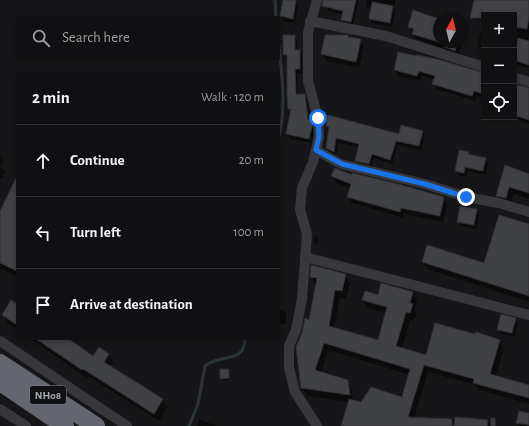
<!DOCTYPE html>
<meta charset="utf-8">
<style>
body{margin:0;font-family:"Alegreya Sans",sans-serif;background:#1e1e20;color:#f1f3f6}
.controls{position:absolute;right:12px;top:12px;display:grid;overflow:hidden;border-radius:0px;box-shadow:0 2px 6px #0003}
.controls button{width:36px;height:36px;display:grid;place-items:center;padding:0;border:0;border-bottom:1px solid #303032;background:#101012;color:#f1f3f6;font:20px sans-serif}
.compass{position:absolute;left:433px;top:12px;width:36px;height:36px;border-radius:50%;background:#101012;box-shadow:0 2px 6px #0003;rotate:8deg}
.stop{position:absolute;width:12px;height:12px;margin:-9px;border:3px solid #1a73e8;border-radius:50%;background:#fff}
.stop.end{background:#1a73e8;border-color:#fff;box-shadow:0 1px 4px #0008}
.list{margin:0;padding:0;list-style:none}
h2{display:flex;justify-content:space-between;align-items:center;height:52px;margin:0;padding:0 16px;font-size:17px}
h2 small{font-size:13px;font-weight:400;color:#9c9d9f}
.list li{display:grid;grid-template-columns:26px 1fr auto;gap:12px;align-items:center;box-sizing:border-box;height:72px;padding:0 16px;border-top:1px solid #303032}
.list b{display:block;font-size:15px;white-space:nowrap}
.list em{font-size:13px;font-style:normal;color:#9c9d9f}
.icon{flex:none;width:22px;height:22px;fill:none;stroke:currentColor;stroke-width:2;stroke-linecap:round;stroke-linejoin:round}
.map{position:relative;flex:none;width:529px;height:426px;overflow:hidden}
.search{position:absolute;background:#101012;box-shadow:0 2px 6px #0003;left:16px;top:16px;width:264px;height:44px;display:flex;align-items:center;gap:10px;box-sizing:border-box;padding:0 14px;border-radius:0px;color:#9c9d9f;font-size:15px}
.panel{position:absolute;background:#101012;box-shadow:0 2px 6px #0003;left:16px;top:72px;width:264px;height:268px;border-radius:0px}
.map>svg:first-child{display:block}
.shadow{fill:#0007;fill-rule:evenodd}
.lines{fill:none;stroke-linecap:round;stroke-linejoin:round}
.stream{stroke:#2c353c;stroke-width:3}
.building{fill:#404145;stroke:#303034}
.lane{stroke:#37383d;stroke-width:5}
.street{stroke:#37383d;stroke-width:10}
.highway{stroke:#63666e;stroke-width:18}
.route{stroke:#1a73e8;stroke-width:5}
.labels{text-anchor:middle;stroke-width:4;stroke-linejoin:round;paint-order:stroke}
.shield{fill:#111113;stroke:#7b7e86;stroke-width:1}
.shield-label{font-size:11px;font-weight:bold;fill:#a8adb8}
</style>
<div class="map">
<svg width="529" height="426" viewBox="0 0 529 426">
<rect width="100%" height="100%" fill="#161618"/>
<path class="shadow" d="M284 0 296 1 298 6 295 23 283 21 281 16Z
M327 0H358L353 26 344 25 342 20 343 14 328 11 326 6Z
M367 0H396L393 8 395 11 392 27 372 23 370 19 371 9H369L366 4Z
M475 0H524L529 1V34L528 42 529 43V68L514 64V15H484V21L475 19 472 14Z
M439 19V42H462L458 56 448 53 446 49 416 39 409 27Z
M484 22V50L480 49 477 44Z
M463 23 467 29 463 40Z
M295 36 297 41V51H300L302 55V73H297L298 95H304L307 99 309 121H311L314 126 312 143 290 139 287 134 291 113 289 109 288 95V59H287L284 55Z
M348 36 349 38 360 40 364 47 359 68 326 61 322 54Z
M399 54 484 74V98L477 96 475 101 437 89 434 84 435 80 422 76 420 81 398 76 395 70Z
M514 85 529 89V124L520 121 517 115 514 114Z
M327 126 400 135 423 132 425 136 421 150 398 145 392 164 374 158 371 168 358 165 356 160 359 148 338 142 336 156 330 152 327 148 330 130Z
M468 153 469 155 486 159 488 164 486 175 468 171 466 177 458 175 456 170Z
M0 157 4 162 1 167 5 172 2 179 0 178Z
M506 166 529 174V199L514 194 510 206 501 203 497 196Z
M332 176H352L443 198 447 204 443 222 404 214V218L352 203 348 197 351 189 336 183Z
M17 178V277L2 269 0 273V214Z
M476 210 479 215 476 229 461 226 459 222Z
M529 225V302L427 269 423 262 485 264Z
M314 236H317L318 238V245H315L314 243Z
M345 275 350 283 346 299 340 297 334 328 378 342 387 313 368 308 363 300 379 296 413 293 417 301 415 310 417 313 414 321 410 320 402 349 426 356 499 341 504 349 496 376 529 386V404L479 390 476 385 428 372 414 418 455 420 456 418 488 421 491 426H342L349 402 307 396 302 388 310 321 316 285 311 276ZM328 350 410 375 403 398 361 403 353 401 352 389 347 381 321 373Z
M17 305V329L8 323 3 315Z
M279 310H283L286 314V324H279Z
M515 319 518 324 515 337 501 334 498 329Z
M31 339H67L94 357 99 348 109 355 113 362 110 367 162 400 167 408 159 421 88 376 87 378Z
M228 370 230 380H222L221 378Z
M529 414V426H520L518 422Z
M199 419 217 426H197Z"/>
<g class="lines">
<path class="stream" d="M275 0 276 17
M279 46C282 74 286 109 279 137
M189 426 198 404 205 366C219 353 244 365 245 339"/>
</g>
<path class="building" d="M283 0H296L293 19 280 16Z
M323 0H356L351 22 341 20 343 11 322 6Z
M474 0H529V16L527 29 514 27V15H484V18H470Z
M372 2 393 6 390 23 369 19Z
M413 10 439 19V42L412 34 414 29 408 27Z
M283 35H295V50H300V69H295L296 94H305L308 120H312V127L309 139 286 134 291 109H288L287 95V55H283Z
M325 35H348V37L361 39 356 62 321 54Z
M518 38 529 41V65L514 60V51Z
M446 42H458L455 51 444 47Z
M398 52 416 56 417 55 440 60 484 73V94L474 91 472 96 432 84 435 76 419 71 417 76 394 70Z
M514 84 529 88V120L514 115Z
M328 115 399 134 401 125 423 131 419 146 396 141 390 160 372 154 369 164 355 161 359 144 336 138 334 152 326 148 329 127 326 126Z
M459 150 469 152 468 154 486 158 483 171 465 167 464 173 455 171Z
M505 165 529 174V193L509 187 506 198 496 196Z
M335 168 352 175V173L398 184 444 197 440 216 401 208 400 212 347 197 351 184 331 176Z
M17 176V271L0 263V211Z
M460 206 477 209 474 225 457 222Z
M499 215 529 224V296L422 262 427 245 484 263Z
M311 265 346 274 342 291 335 290 329 326 378 340 387 307 362 300 365 291 378 295 381 283 413 292 410 303 413 304 410 313 406 312 396 346 426 355 435 323 475 334 476 332 500 340 490 374 529 385V398L473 383 474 379 424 365 408 417 452 419V426H341L349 399 361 402 371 387 402 397 410 369 324 343 315 370 348 380 350 395 301 388 296 347 302 333 305 318 309 320 317 278 310 277Z
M11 300 17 304V325L2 315Z
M501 314 516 318 512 333 497 330Z
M36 339H69L93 356 99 347 109 354 104 362 163 399 154 414 83 369 82 370Z
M220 369H229V378L220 379Z
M519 411 529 413V425L516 423Z
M455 417 488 420 487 426H454Z"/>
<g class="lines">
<path class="lane" d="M493 426V420"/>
<path class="street" d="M310 21 386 36 484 67
M514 77 529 82
M316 150 341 164 425 184 466 197 499 203 529 212
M305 257 529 315
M0 341 127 426
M0 409 26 426
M317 426 295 392 289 368V346L296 330 302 299 307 234 300 210 302 188 313 162 319 137 318 118 308 81V32L317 0"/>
<path class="highway" d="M0 363 96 426
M0 382 65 426"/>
</g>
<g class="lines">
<path class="route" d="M318 118 319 137 316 150 342 164 425 184 466 197"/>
</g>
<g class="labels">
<rect class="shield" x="30" y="386" width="36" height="18" rx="3"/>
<g class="shield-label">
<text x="48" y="399">NH08</text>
</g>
</g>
</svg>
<div class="controls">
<button>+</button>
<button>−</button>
<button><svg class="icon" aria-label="locate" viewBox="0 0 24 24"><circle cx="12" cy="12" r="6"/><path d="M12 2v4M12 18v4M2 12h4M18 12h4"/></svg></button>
</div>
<svg class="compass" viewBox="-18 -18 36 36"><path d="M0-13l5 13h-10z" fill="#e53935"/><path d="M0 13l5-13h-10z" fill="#9c9d9f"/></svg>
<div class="stop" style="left:318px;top:118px"></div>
<div class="stop end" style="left:466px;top:197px"></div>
<div class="search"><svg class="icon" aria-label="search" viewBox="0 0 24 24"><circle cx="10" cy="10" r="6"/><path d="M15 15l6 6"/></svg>Search here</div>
<section class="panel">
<h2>2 min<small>Walk · 120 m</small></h2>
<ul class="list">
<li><svg class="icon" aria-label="ahead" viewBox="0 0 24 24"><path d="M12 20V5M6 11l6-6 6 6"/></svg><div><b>Continue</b></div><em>20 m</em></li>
<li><svg class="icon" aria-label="left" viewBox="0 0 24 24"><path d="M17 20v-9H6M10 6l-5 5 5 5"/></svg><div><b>Turn left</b></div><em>100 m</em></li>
<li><svg class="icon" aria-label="arrive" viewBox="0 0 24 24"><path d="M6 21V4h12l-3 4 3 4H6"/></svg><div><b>Arrive at destination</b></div></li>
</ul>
</section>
</div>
